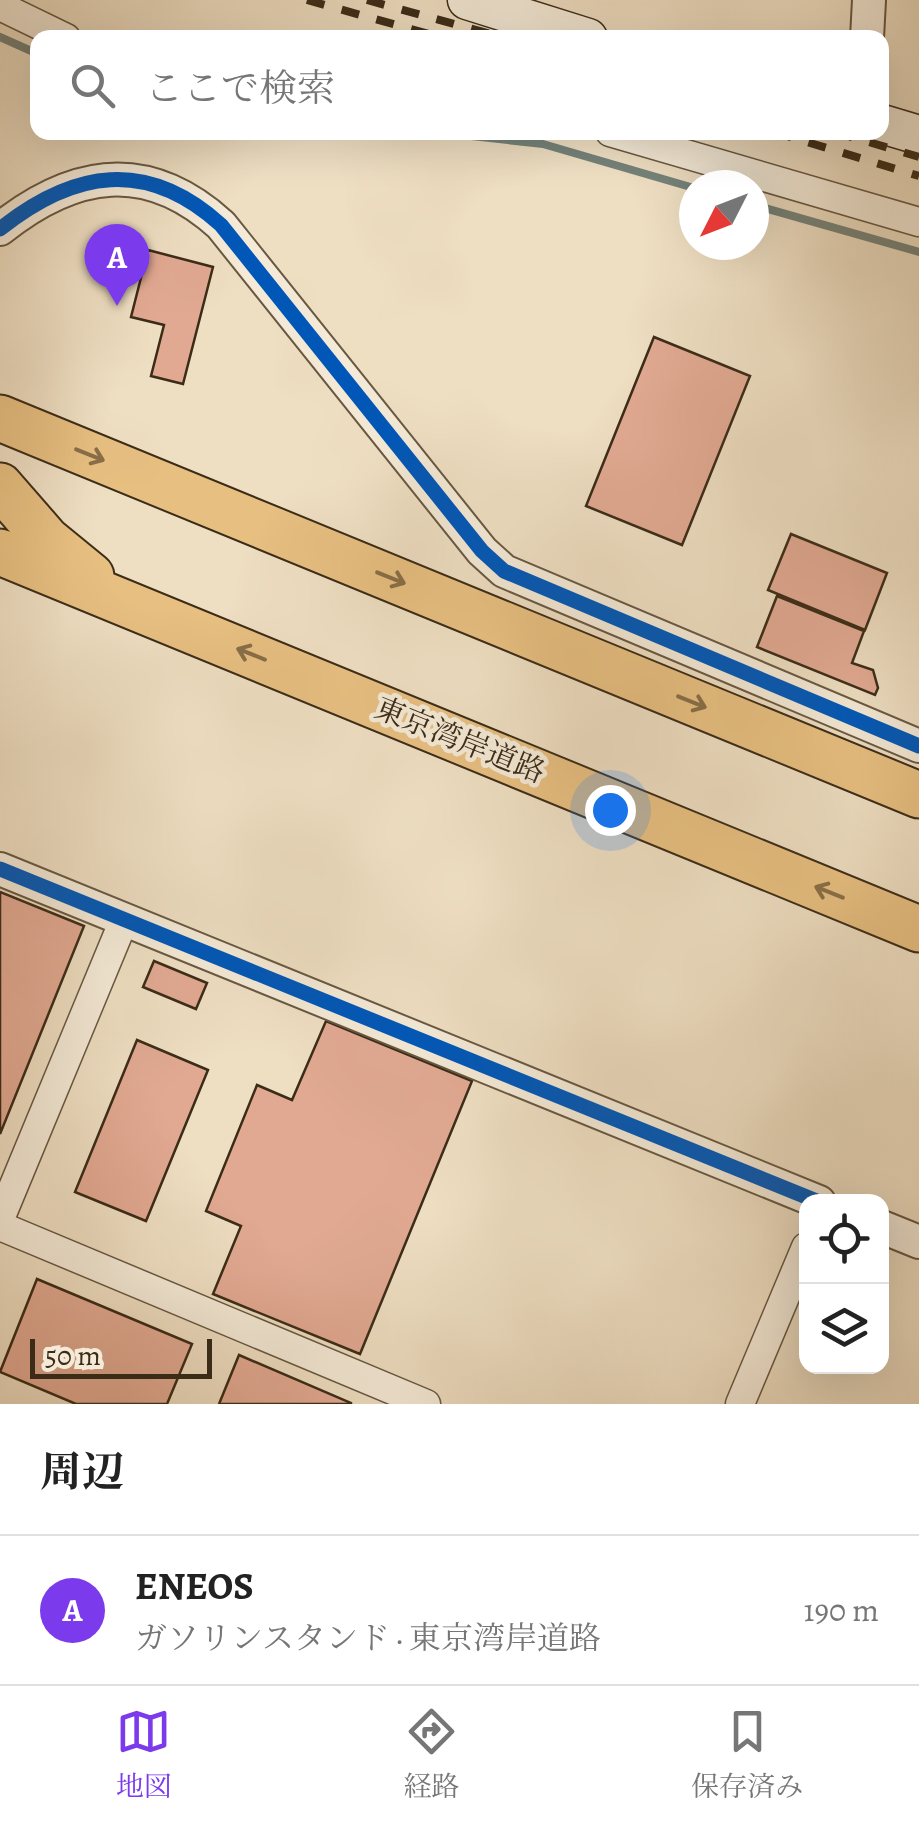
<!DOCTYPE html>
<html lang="ja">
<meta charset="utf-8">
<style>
body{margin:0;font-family:Alegreya,"Noto Serif JP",serif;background:#f2f2f2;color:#222}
.controls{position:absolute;right:30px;bottom:30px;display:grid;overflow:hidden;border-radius:20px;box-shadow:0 10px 40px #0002}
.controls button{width:90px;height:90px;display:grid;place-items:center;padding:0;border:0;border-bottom:2px solid #e0e0e0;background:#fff;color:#222;font:50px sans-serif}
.compass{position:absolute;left:679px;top:170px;width:90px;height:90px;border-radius:50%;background:#fff;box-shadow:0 10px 40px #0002;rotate:228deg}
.scale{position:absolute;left:30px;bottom:25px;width:182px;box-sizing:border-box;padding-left:10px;border:5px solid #3b2c18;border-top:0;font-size:28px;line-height:35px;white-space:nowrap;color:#3b2c18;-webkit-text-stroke:8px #f4ead7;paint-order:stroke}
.you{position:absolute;left:610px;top:810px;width:35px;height:35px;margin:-25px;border:8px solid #fff;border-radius:50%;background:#1a73e8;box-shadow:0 0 0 15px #1a73e833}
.badge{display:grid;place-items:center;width:65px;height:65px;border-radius:50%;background:#7c3aed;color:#fff;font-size:32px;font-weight:700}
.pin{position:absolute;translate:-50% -82px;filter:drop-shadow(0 2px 5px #0008)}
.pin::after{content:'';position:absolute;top:52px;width:35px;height:30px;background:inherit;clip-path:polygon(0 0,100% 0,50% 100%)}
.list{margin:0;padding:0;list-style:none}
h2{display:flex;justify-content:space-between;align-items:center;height:130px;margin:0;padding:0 40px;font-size:42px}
h2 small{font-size:32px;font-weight:400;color:#767676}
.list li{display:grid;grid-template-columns:65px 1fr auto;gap:30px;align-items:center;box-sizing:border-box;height:150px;padding:0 40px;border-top:2px solid #e0e0e0}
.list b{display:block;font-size:38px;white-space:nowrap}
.list p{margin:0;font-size:32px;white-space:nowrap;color:#767676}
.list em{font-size:32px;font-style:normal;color:#767676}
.icon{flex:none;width:55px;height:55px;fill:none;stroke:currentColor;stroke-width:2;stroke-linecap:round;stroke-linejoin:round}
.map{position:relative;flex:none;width:919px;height:1404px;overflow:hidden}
.search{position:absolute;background:#fff;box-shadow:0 10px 40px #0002;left:30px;right:30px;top:30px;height:110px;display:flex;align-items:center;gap:25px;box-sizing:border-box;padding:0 35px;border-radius:20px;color:#767676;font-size:38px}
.sheet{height:280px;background:#fff}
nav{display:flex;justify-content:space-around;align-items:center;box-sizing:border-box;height:140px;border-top:2px solid #e0e0e0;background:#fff;font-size:28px;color:#767676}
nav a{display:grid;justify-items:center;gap:5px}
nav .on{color:#7c3aed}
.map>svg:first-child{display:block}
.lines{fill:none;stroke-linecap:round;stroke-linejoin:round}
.stream{stroke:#758279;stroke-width:8}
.building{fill:#e1a992;stroke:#3b2c18;stroke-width:2.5}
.minor-casing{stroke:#685842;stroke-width:31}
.tertiary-casing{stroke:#685842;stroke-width:36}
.secondary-casing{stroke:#3b2c18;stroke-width:41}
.trunk-casing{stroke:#3b2c18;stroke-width:49}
.minor{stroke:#f4ead7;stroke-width:28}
.tertiary{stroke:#f4ead7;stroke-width:32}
.secondary{stroke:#f4ead7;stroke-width:38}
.trunk{stroke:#e7bf81;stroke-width:45}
.rail{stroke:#3b2c18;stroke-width:8;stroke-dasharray:18 18;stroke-linecap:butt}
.cycleway-casing{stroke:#f4ead7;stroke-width:21}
.cycleway{stroke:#0057b8;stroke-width:15}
.oneway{stroke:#886e47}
.labels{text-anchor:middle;stroke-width:9;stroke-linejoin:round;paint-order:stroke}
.street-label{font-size:30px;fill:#3b2c18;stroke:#f4ead7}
</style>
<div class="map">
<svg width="919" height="1404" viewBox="0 0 919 1404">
<rect width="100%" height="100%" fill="#eedec2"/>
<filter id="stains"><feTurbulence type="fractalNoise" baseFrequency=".002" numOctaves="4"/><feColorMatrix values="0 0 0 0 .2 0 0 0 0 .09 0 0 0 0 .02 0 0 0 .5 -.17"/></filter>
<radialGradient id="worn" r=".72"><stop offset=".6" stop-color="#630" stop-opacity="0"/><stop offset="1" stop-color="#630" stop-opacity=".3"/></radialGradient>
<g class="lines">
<path class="stream" d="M0 37 38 54
M435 132 543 144 694 188
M754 205 919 252"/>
</g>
<path class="building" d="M148 250 213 267 183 384 151 376 164 325 131 317Z
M654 337 750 376 682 545 586 506Z
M791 534 887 573 865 630 768 590Z
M777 596 864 631 852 663 873 670 878 688 875 695 757 647Z
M0 892 84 926 0 1134Z
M154 961 207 983 196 1009 143 987Z
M326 1021 472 1081 360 1354 213 1294 241 1226 206 1211 257 1085 292 1100Z
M137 1040 208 1070 146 1221 75 1192Z
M37 1279 192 1344 167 1404H76L0 1372Z
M239 1355 351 1403V1404H219Z"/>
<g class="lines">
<g class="minor-casing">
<path id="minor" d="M0 6 66 38
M610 132 919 222
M0 1219 124 920
M0 1226 426 1404
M740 1404 806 1247"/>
</g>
<g class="tertiary-casing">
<path id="tertiary" d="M867 38 869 0
M0 229C74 170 147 158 221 225L482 551 504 571 919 746
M0 869 819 1202
M882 1227 919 1242"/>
</g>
<g class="secondary-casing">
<path id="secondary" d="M467 0 588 38
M882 124 919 135"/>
</g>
<g class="trunk-casing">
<path id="trunk" d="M0 418 919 795
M0 486 47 540 91 576
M0 552 919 929"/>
</g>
<use href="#minor" class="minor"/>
<use href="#tertiary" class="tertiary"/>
<use href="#secondary" class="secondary"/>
<use href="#trunk" class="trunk"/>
<path class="rail" d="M307 0 443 38
M367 0 505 38
M774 132 919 176
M835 132 919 157"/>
<g class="cycleway-casing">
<path id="cycleway" d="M0 229C74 170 147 158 221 225L482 551 504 571 919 746
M0 869 819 1202"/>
</g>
<use href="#cycleway" class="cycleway"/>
</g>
<defs><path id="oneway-shaft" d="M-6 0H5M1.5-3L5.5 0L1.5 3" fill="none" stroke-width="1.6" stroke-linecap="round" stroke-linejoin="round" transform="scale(2.5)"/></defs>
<g class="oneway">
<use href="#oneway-shaft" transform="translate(90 455) rotate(22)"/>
<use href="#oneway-shaft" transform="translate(391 578) rotate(22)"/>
<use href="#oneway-shaft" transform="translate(251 654) rotate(-158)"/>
<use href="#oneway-shaft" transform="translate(692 702) rotate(22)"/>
<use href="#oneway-shaft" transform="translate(829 892) rotate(-158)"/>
</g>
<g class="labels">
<g class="street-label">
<text transform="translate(460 740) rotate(22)" y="10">東京湾岸道路</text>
</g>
</g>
<rect width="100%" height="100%" filter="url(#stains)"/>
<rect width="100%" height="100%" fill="url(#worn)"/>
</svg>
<div class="controls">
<button><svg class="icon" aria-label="locate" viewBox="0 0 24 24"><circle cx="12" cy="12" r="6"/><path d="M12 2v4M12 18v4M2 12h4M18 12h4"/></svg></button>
<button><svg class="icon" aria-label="layers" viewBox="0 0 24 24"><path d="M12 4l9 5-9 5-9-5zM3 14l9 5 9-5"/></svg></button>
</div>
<svg class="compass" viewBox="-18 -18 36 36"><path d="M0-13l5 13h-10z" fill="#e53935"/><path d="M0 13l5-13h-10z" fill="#767676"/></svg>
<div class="scale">50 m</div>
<div class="you"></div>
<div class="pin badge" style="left:117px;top:306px">A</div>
<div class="search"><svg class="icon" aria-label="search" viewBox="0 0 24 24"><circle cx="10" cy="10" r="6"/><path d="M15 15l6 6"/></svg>ここで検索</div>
</div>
<section class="sheet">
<h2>周辺<small></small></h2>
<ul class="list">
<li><span class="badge">A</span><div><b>ENEOS</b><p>ガソリンスタンド · 東京湾岸道路</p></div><em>190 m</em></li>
</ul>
</section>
<nav>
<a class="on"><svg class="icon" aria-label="map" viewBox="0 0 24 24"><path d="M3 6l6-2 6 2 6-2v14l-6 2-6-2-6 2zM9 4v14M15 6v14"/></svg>地図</a>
<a><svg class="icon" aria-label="directions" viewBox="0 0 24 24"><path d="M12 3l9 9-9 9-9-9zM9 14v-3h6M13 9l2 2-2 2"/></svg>経路</a>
<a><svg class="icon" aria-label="saved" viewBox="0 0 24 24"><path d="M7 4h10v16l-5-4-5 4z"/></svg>保存済み</a>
</nav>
